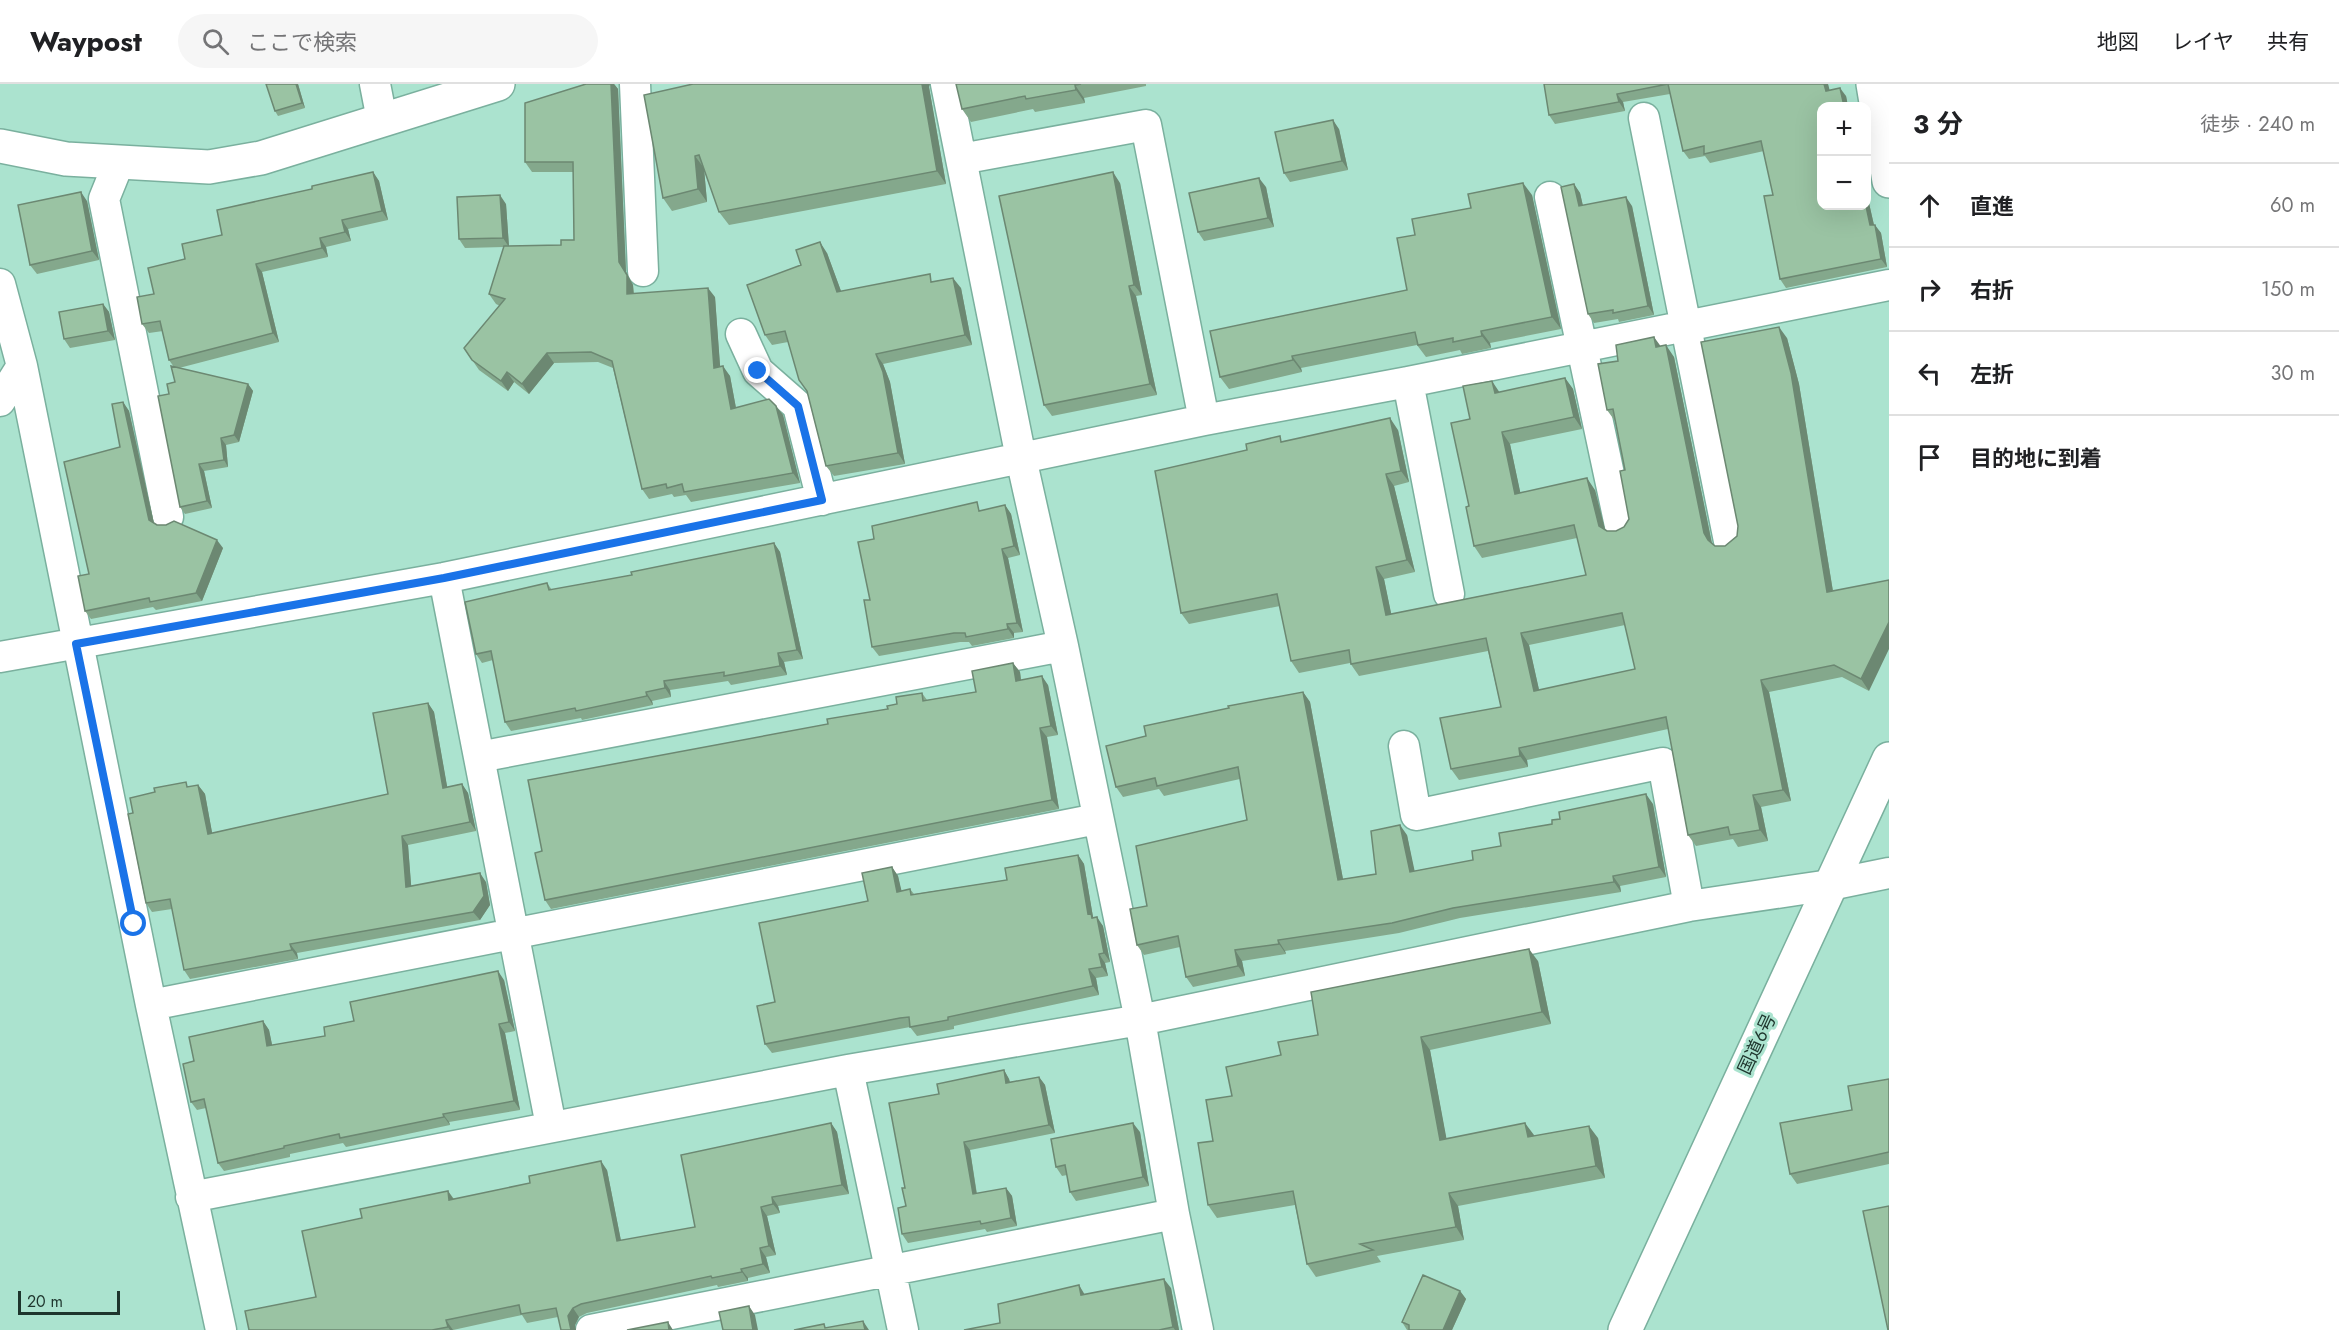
<!DOCTYPE html>
<html lang="ja">
<meta charset="utf-8">
<style>
body{margin:0;font-family:Jost,"Noto Sans JP",sans-serif;background:#f6f6f6;color:#202124}
.controls{position:absolute;right:18px;top:18px;display:grid;overflow:hidden;border-radius:12px;box-shadow:0 6px 24px #0002}
.controls button{width:54px;height:54px;display:grid;place-items:center;padding:0;border:0;border-bottom:2px solid #e0e0e0;background:#fff;color:#202124;font:30px sans-serif}
.scale{position:absolute;left:18px;bottom:15px;width:102px;box-sizing:border-box;padding-left:6px;border:3px solid #1e352d;border-top:0;font-size:16px;line-height:21px;white-space:nowrap;color:#1e352d;-webkit-text-stroke:4px #abe3cf;paint-order:stroke}
.stop{position:absolute;width:18px;height:18px;margin:-14px;border:4px solid #1a73e8;border-radius:50%;background:#fff}
.stop.end{background:#1a73e8;border-color:#fff;box-shadow:0 2px 6px #0008}
.list{margin:0;padding:0;list-style:none}
h2{display:flex;justify-content:space-between;align-items:center;height:78px;margin:0;padding:0 24px;font-size:26px}
h2 small{font-size:20px;font-weight:400;color:#757577}
.list li{display:grid;grid-template-columns:39px 1fr auto;gap:18px;align-items:center;box-sizing:border-box;height:84px;padding:0 24px;border-top:2px solid #e0e0e0}
.list b{display:block;font-size:22px;white-space:nowrap}
.list em{font-size:20px;font-style:normal;color:#757577}
.icon{flex:none;width:33px;height:33px;fill:none;stroke:currentColor;stroke-width:2;stroke-linecap:round;stroke-linejoin:round}
.map{position:relative;flex:none;width:1889px;height:1246px;overflow:hidden}
header{display:flex;align-items:center;gap:36px;box-sizing:border-box;height:84px;padding:0 30px;background:#fff;border-bottom:2px solid #e0e0e0}
header strong{font-size:28px}
nav{display:flex;gap:33px;margin-inline-start:auto;font-size:21px}
.search{width:420px;height:54px;background:#f6f6f6;display:flex;align-items:center;gap:15px;box-sizing:border-box;padding:0 21px;border-radius:33px;color:#757577;font-size:22px}
main{display:flex}
aside{flex:1;background:#fff}
.map>svg:first-child{display:block}
.lines{fill:none;stroke-linecap:round;stroke-linejoin:round}
.minor-casing{stroke:#7ab09e;stroke-width:33}
.tertiary-casing{stroke:#7ab09e;stroke-width:36}
.primary-casing{stroke:#7ab09e;stroke-width:36}
.trunk-casing{stroke:#7ab09e;stroke-width:36}
.minor{stroke:#fff;stroke-width:30}
.tertiary{stroke:#fff;stroke-width:33}
.primary{stroke:#fff;stroke-width:33}
.trunk{stroke:#fff;stroke-width:33}
.wall{fill:#84a88c;fill-rule:evenodd}
.shaded-wall{fill:#6c8872}
.building{fill:#9ac3a3;stroke:#6c8872;stroke-width:1.5;fill-rule:evenodd}
.route{stroke:#1a73e8;stroke-width:8}
.labels{text-anchor:middle;stroke-width:6;stroke-linejoin:round;paint-order:stroke}
.street-label{font-size:18px;fill:#1e352d;stroke:#abe3cf}
</style>
<header>
<strong>Waypost</strong>
<div class="search"><svg class="icon" aria-label="search" viewBox="0 0 24 24"><circle cx="10" cy="10" r="6"/><path d="M15 15l6 6"/></svg>ここで検索</div>
<nav><a>地図</a><a>レイヤ</a><a>共有</a></nav>
</header>
<main>
<div class="map">
<svg width="1889" height="1246" viewBox="0 0 1889 1246">
<rect width="100%" height="100%" fill="#abe3cf"/>
<g class="lines">
<g class="minor-casing">
<path id="minor" d="M375 0 382 36
M635 0 643 187
M946 0 1021 374 1063 562 1140 936 1174 1130 1198 1246
M1644 34 1729 457
M961 75 1146 41 1204 336
M119 78 104 115 168 433
M1550 113 1620 442
M0 200 22 282 0 317
M741 250 758 287 798 322 822 416
M22 282 151 921 221 1246
M1408 298 1449 510
M444 494 551 1042
M0 573 444 494 1204 336 1408 298 1889 201
M1404 662 1416 731 1663 679 1689 822
M479 673 1063 562
M151 921 1097 735
M848 986 903 1246
M191 1113 848 986 1140 936 1689 822 1830 801 1889 789
M591 1246 1174 1130"/>
</g>
<g class="tertiary-casing">
<path id="tertiary" d="M0 62 66 75 209 83 261 74 498 0"/>
</g>
<g class="primary-casing">
<path id="primary" d="M1873 0 1889 97"/>
</g>
<g class="trunk-casing">
<path id="trunk" d="M1625 1246 1889 675"/>
</g>
<use href="#minor" class="minor"/>
<use href="#tertiary" class="tertiary"/>
<use href="#primary" class="primary"/>
<use href="#trunk" class="trunk"/>
</g>
<path class="wall" d="M298 0 305 24 278 32 275 27Z
M586 0H614L618 5 626 188 633 201 634 209 715 213 720 283 730 292 736 324 776 322 783 331 800 399 691 418 686 411 674 413 672 410 649 415 642 405 613 284 598 278 554 279 529 310 514 298 508 307 479 286 464 264 500 222 496 220 489 210 504 163 465 164 459 155 506 120 509 162 561 161 574 156 573 88H532L525 78Z
M956 0H1146V2L1084 14 1085 19 1035 28 1033 25 971 38 962 25Z
M1544 0H1828L1829 6 1846 12 1848 22H1821L1866 122V106L1874 141 1881 149 1887 183 1786 204 1780 195 1773 111 1764 67 1710 79 1705 72 1689 75 1683 67 1670 10 1623 18 1625 27 1555 40 1549 31Z
M929 3 946 100 729 141 719 128 704 85 707 118 672 127 663 114 644 11Z
M1339 45 1348 86 1290 98 1284 89Z
M373 88 379 97 388 136 348 145 351 157 326 163 328 173 262 188 279 258 179 284 248 300 253 307 239 358 226 361 228 383 204 387 212 424 185 430 180 423 169 310 175 298 174 283 169 276 163 247 149 249 142 240 154 210 185 175 222 151 312 105Z
M1120 99 1142 211 1136 212 1157 311 1052 332 1044 321Z
M1574 100 1580 109 1583 122H1632L1654 231 1619 238 1618 235 1594 239 1588 230Z
M1266 103 1274 143 1204 157 1198 148Z
M1532 111 1561 245 1490 259 1491 264 1462 270 1460 266 1426 273 1417 261 1301 284 1302 288 1229 305 1220 293 1407 206 1415 151 1471 124Z
M87 117 99 176 37 190 30 181Z
M827 169 841 207 935 198 961 204 972 261 883 280 890 298 905 380 834 392 826 382 807 308 788 258 772 261 765 251 801 181Z
M103 220 109 228 115 256 70 264 64 255Z
M1787 254 1799 300 1833 507 1869 607 1842 593 1769 608 1791 717 1761 723 1768 757 1738 763 1733 755 1696 762 1688 751 1668 645 1527 676 1528 683 1459 696 1451 685 1501 623 1488 567 1359 592 1350 579 1299 589 1291 577 1280 522 1189 540 1181 529 1247 366 1283 357 1398 346 1409 398 1394 402 1415 488 1384 495 1391 530 1586 491 1577 454 1482 474 1474 462 1469 422 1470 335 1500 308 1565 294 1573 305 1582 345 1510 360 1520 408 1595 406 1605 446 1607 447H1616L1624 443 1629 435 1625 386 1615 337 1607 326 1618 277 1660 263 1674 273 1712 459 1715 462H1725L1737 452ZM1625 541 1635 585 1539 606 1529 561Z
M123 318 129 327 154 439 157 441 223 464 202 517 156 526 153 523 91 535 85 527 89 490 120 363Z
M1005 421 1011 430 1020 471 1008 474 1023 548 1014 549V554L972 562 969 558H960L879 572 872 563 870 516 874 455Z
M774 459 780 468 803 575 784 578 787 591 731 601 728 597 670 606 671 613 652 617 653 621 582 636 581 634 511 647 505 638 493 576 482 579 476 570 547 499 552 506 632 491Z
M1013 579 1020 588 1021 596 1048 601 1058 651 1047 653 1059 725 551 825 545 816 542 767 828 640 888 625 922 609 927 616 976 608Z
M1303 608 1310 618 1343 795 1376 790 1407 751 1414 787 1473 776 1501 762 1552 740 1653 720 1666 793 1620 802 1621 808 1460 834 1399 849 1285 867 1286 870 1242 877 1245 892 1193 903 1186 893 1180 863 1144 871 1137 861 1147 822 1247 736 1240 695 1164 712 1159 705 1123 713 1116 703 1146 652 1229 624Z
M428 619 434 628 447 703 462 700 468 709 476 747 408 761 411 802 486 798 490 821 480 836 297 869 298 875 190 895 184 886 172 825 152 828 146 819 133 729 190 703 198 701 205 710 212 749 388 710Z
M1078 771 1084 780 1093 833 1103 842 1110 878 1105 879 1108 892 1096 894 1099 911 954 942V945L917 952 910 943 772 969 765 960 775 918 868 817 892 783 898 792 901 807 910 805 914 810 1007 796Z
M1538 877 1551 940 1430 966 1446 1054 1534 1051V1052L1598 1054 1605 1094 1458 1122 1464 1156 1377 1172 1381 1178 1316 1193 1307 1180 1295 1121 1217 1134 1208 1121 1213 1057 1281 971 1318 951Z
M504 896 515 947 505 949 520 1026 449 1038 450 1041 346 1063 343 1059 290 1070V1073L224 1087 218 1079 206 1024 197 1026 191 1018 194 977 263 937 269 946 272 961 325 952 354 937Z
M1004 986 1009 995 1010 998 1039 993 1045 1001 1055 1049 970 1066 977 1110 1006 1104 1012 1112 1017 1142 987 1148 985 1145 908 1159 902 1150 906 1122 939 1010Z
M1889 995V1080L1797 1100 1790 1090 1852 1026Z
M831 1039 837 1048 849 1110 778 1122 780 1129 767 1132 776 1171 766 1173 770 1189 748 1194V1197L718 1203 717 1201 587 1229 579 1233 575 1241 558 1233 527 1239 522 1231 453 1246H249L316 1213 362 1134 448 1107 454 1115 607 1086 621 1157 695 1143Z
M1140 1048 1149 1102 1076 1117 1070 1108 1067 1091 1062 1092 1056 1083Z
M1171 1204 1179 1246H964L1000 1239 1085 1210Z
M1460 1207 1466 1215 1452 1246H1407L1402 1238Z"/>
<path class="shaded-wall" d="M296 0H298L305 24 302 19Z
M611 0H614L618 5 626 188 633 201 634 220 627 210 619 178Z
M922 0H930L929 3 946 100 937 87Z
M1824 0H1828L1832 15 1826 7Z
M1075 1 1084 14 1085 19 1076 6Z
M1840 4 1846 12 1848 22H1844Z
M1617 10 1623 18 1625 27 1619 18Z
M1333 36 1339 45 1348 86 1342 77Z
M695 72 704 84 707 118 698 105Z
M373 88 379 97 388 136 382 127Z
M1113 88 1120 99 1142 211 1134 201Z
M1259 94 1266 103 1274 143 1268 134Z
M1523 99 1532 111 1561 245 1552 233Z
M1574 100 1580 109 1585 131 1579 122Z
M1866 106 1876 150 1875 141 1881 149 1887 183 1881 175 1870 141 1866 122Z
M81 108 87 117 99 176 92 167Z
M500 111 506 120 509 163 503 154Z
M1626 113 1632 122 1654 231 1648 222Z
M342 136 348 145 351 157 345 148Z
M320 154 326 163 328 173 322 164Z
M820 158 827 169 845 218 837 208Z
M256 180 262 188 279 258 273 249Z
M953 194 961 204 972 261 965 251Z
M1129 202 1136 212 1157 311 1150 300Z
M708 204 715 213 721 294 714 284Z
M103 220 109 228 115 256 108 247Z
M1779 243 1787 254 1799 300 1835 520 1827 508Z
M1481 247 1490 259 1491 264 1482 252Z
M1654 253 1662 264 1656 263Z
M1666 261 1674 273 1712 460 1708 456 1704 449Z
M547 269 554 279 529 310 522 300Z
M876 270 883 280 890 298 905 380 898 369Z
M1292 272 1301 284 1302 288 1293 276Z
M723 282 730 292 738 335 731 325Z
M507 288 514 298 508 307 501 297Z
M1565 294 1573 305 1582 345 1574 333Z
M1492 297 1500 309H1495Z
M248 300 253 307 239 358 234 351Z
M123 318 129 327 155 444 149 436Z
M776 322 783 331 800 399 793 389Z
M1390 334 1398 346 1409 398 1401 387Z
M1502 348 1510 360 1523 421 1515 410Z
M221 354 226 361 228 383 224 376Z
M199 380 204 387 212 424 207 417Z
M1386 390 1394 402 1415 488 1407 476Z
M1587 394 1595 406 1607 453 1599 442Z
M1005 421 1011 430 1020 471 1014 462Z
M217 456 223 464 202 517 196 509Z
M774 459 780 468 803 575 797 566Z
M1002 465 1008 474 1023 548 1017 539Z
M1376 483 1384 495 1394 543 1386 531Z
M1889 538V565L1869 607 1861 595Z
M1007 540 1014 549V554L1008 545Z
M1521 549 1529 561 1542 619 1534 607Z
M778 569 784 578 787 591 780 582Z
M1013 579 1020 588 1022 605 1016 597Z
M1042 592 1048 601 1058 651 1051 642Z
M1761 596 1769 608 1791 717 1783 706Z
M664 597 670 606 671 613 665 604Z
M646 608 652 617 653 621 647 612Z
M1303 608 1310 618 1345 806 1338 796Z
M428 619 434 628 449 713 443 704Z
M1040 644 1047 653 1059 725 1052 716Z
M1519 664 1527 676 1528 683 1520 672Z
M462 700 468 709 476 747 470 738Z
M198 701 205 710 214 759 208 750Z
M1646 710 1653 720 1666 793 1659 783Z
M1753 711 1761 723 1768 757 1760 746Z
M1400 741 1407 751 1417 798 1410 788Z
M402 752 408 761 412 812 406 803Z
M1078 771 1084 780 1093 833 1097 838 1088 830Z
M892 783 898 792 904 817 897 808Z
M480 789 486 798 490 821 480 836 473 828Z
M1613 792 1620 802 1621 808 1614 798Z
M1097 833 1103 842 1110 878 1104 869Z
M1278 856 1285 867 1286 870 1279 860Z
M290 860 297 869 298 875 292 866Z
M1529 865 1538 877 1551 940 1542 928Z
M1235 866 1242 877 1245 892 1238 882Z
M1099 870 1105 879 1108 892 1102 883Z
M1089 885 1096 894 1099 911 1093 902Z
M498 887 504 896 515 947 509 938Z
M263 937 269 946 274 970 267 962Z
M499 940 505 949 520 1026 514 1017Z
M1421 953 1430 966 1449 1068 1440 1056Z
M1004 986 1009 995 1012 1008 1006 999Z
M1039 993 1045 1001 1055 1049 1049 1041Z
M443 1030 449 1038 450 1041 444 1033Z
M831 1039 837 1048 849 1110 842 1101Z
M1133 1039 1140 1048 1149 1102 1143 1093Z
M1525 1039 1534 1051 1537 1066 1528 1053Z
M1589 1042 1598 1054 1605 1094 1596 1082Z
M964 1058 970 1066 978 1119 973 1110Z
M601 1077 607 1086 623 1167 617 1157Z
M1006 1104 1012 1112 1017 1142 1011 1134Z
M448 1107 454 1116H449Z
M1449 1109 1458 1122 1464 1156 1456 1143Z
M772 1113 778 1122 780 1129 773 1120Z
M761 1123 767 1132 776 1171 769 1162Z
M760 1164 766 1173 770 1189 763 1180Z
M741 1185 748 1194V1197L742 1188Z
M1164 1195 1171 1204 1179 1246H1175L1173 1243Z
M1079 1201 1085 1211H1081Z
M1460 1207 1466 1215 1452 1246H1443Z
M749 1222 755 1231 758 1246H753Z
M573 1224 579 1233 575 1241 576 1246H571L568 1232Z
M446 1236 453 1246H450L448 1243Z
M863 1237 869 1246H865Z
M668 1238 673 1246H669Z"/>
<path class="building" d="M266 0H296L302 19 275 27Z
M586 0H611L619 178 627 191V210L708 204 714 284 723 282 731 325 769 315 776 322 793 389 684 408 682 400 667 404 666 400 642 405 612 277 591 268 547 269 522 300 507 288 501 297 472 276 464 264 505 215 489 210 504 162 561 161V156H574L573 78H525V19Z
M693 0H922L937 87 719 128 699 71 695 72 698 105 663 114 644 11Z
M956 0H1081L1075 1 1076 6 1026 15 1025 12 962 25Z
M1544 0H1824L1826 7 1840 4 1844 22H1821V122H1866L1870 141H1875L1881 175 1780 195 1764 112 1773 111 1761 57 1704 70V62L1683 67 1668 0 1617 10 1619 18 1549 31Z
M1333 36 1342 77 1284 89 1275 48Z
M373 88 382 127 342 136 345 148 320 154 322 164 256 180 273 249 169 276 160 237 142 240 137 213 154 210 148 184 185 175 182 160 222 151 217 126 312 105V102Z
M1113 88 1134 201 1129 202 1150 300 1044 321 999 112Z
M1259 94 1268 134 1198 148 1189 109Z
M1523 99 1552 233 1481 247 1482 252 1453 258V254L1418 261 1415 248 1292 272 1293 276 1220 293 1210 247 1407 206 1397 154 1415 151 1412 135 1471 124 1468 110Z
M1574 100 1579 122 1626 113 1648 222 1613 229V226L1588 230 1561 103Z
M81 108 92 167 30 181 18 121Z
M500 111 503 154 459 155 457 113Z
M820 158 837 208 930 190 931 198 953 194 965 251 876 270 883 288 898 369 826 382 807 307 799 296 785 247 765 251 747 201 801 181 796 166Z
M103 220 108 247 64 255 59 228Z
M1779 243 1791 289 1827 508 1889 496V538L1861 595 1834 581 1761 596 1783 706 1753 711 1760 746 1730 751 1728 743 1688 751 1666 633 1519 664 1520 672 1451 685 1440 634 1501 623 1486 554 1351 580 1349 566 1291 577 1277 510 1181 529 1155 387 1247 366 1246 360 1280 352 1281 358 1390 334 1401 387 1386 390 1407 476 1376 483 1386 531 1586 491 1574 441 1474 462 1466 423 1469 422 1451 339 1470 335 1463 302 1492 297 1495 309 1565 294 1574 333 1502 348 1515 410 1587 394 1599 442 1607 447H1616L1624 443 1629 435 1620 387 1625 386 1613 325 1607 326 1598 280 1618 277 1616 261 1654 253 1656 263 1666 261 1704 449 1708 456 1715 462H1725L1737 452 1738 442 1701 258ZM1622 529 1635 585 1534 607 1521 549Z
M171 282 248 300 234 351 221 354 224 376 199 380 207 417 180 423 158 312 169 310 167 300 175 298Z
M123 318 149 436 157 441H166L174 437 217 456 196 509 150 518 149 514 85 527 78 492 89 490 64 378 120 363 112 320Z
M977 418 979 427 1005 421 1014 462 1002 465 1017 539 1007 540 1008 545 966 553 965 549H954L872 563 864 516H870L858 458 874 455 872 442Z
M774 459 797 566 778 569 780 582 724 592V588L664 597 665 604 646 608 647 612 576 627 575 624 505 638 491 567 476 570 465 518 547 499 549 506 632 491 631 488Z
M1013 579 1016 597 1042 592 1051 642 1040 644 1052 716 545 816 535 769 542 767 528 696 828 640 827 635 888 625 887 622 897 620 896 613 922 609 923 617 976 608 972 587Z
M1303 608 1338 796 1376 790 1371 747 1400 741 1410 788 1473 776 1472 767 1501 762 1499 749 1552 740V736L1560 735 1559 728 1646 710 1659 783 1613 792 1614 798 1453 824 1392 839 1278 856 1279 860 1235 866 1238 882 1186 893 1178 852 1137 861 1130 825 1147 822 1136 762 1247 736 1238 683 1157 702 1155 694 1116 703 1106 662 1146 652 1144 642 1229 624 1228 622Z
M428 619 443 704 462 700 470 738 402 752 406 803 480 789 484 812 473 828 290 860 292 866 184 886 170 815 146 819 128 730 133 729 130 714 155 708 154 704 186 698 187 703 198 701 208 750 388 710 373 629Z
M1078 771 1088 830 1091 829 1092 834 1097 833 1104 869 1099 870 1102 883 1089 885 1093 902 948 933V936L910 943 909 933 900 934 765 960 757 922 775 918 759 839 868 817 862 789 892 783 897 808 910 805 911 811 1007 796 1005 784Z
M1529 865 1542 928 1421 953 1440 1056 1525 1039 1528 1053 1589 1042 1596 1082 1449 1109 1456 1143 1360 1160 1373 1166 1307 1180 1293 1107 1208 1121 1198 1059 1213 1057 1206 1016 1232 1012 1226 983 1281 971 1278 958 1318 951 1311 908Z
M498 887 509 938 499 940 514 1017 443 1030 444 1033 340 1054 339 1050 284 1062V1064L218 1079 204 1015 191 1018 183 980 194 977 189 953 263 937 267 962 325 952 324 943 354 937 350 918Z
M1004 986 1006 999 1039 993 1049 1041 964 1058 973 1110 1006 1104 1011 1134 981 1140 980 1137 902 1150 898 1124 906 1122 902 1104H905L889 1019 939 1010 937 1000Z
M1889 995V1068L1790 1090 1780 1039 1852 1026 1848 1002Z
M831 1039 842 1101 772 1113 773 1120 761 1123 769 1162 760 1164 763 1180 741 1185 742 1188 712 1194 711 1192 581 1220 573 1224 568 1232 571 1246H561L556 1224 521 1230 519 1221 446 1236 448 1243 432 1246H249L245 1227 316 1213 302 1147 362 1134 360 1125 448 1107 449 1116 530 1099 529 1092 601 1077 617 1157 695 1143 681 1071Z
M1133 1039 1143 1093 1070 1108 1065 1081 1056 1083 1051 1055Z
M1889 1122V1246H1888L1863 1127Z
M1423 1191 1460 1207 1443 1246H1409V1241L1402 1238Z
M1164 1195 1173 1243 1159 1246H964L1000 1239 998 1220 1079 1201 1081 1211Z
M749 1222 753 1246H723L719 1228Z
M863 1237 865 1246H794L824 1240 825 1244Z
M668 1238 669 1246H627Z"/>
<g class="lines">
<path class="route" d="M134 840 76 560 444 494 822 416 798 322 758 287"/>
</g>
<g class="labels">
<g class="street-label">
<text transform="translate(1757 960) rotate(-65)" y="6">国道6号</text>
</g>
</g>
</svg>
<div class="controls">
<button>+</button>
<button>−</button>
</div>
<div class="scale">20 m</div>
<div class="stop" style="left:134px;top:840px"></div>
<div class="stop end" style="left:758px;top:287px"></div>
</div>
<aside>
<h2>3 分<small>徒歩 · 240 m</small></h2>
<ul class="list">
<li><svg class="icon" aria-label="ahead" viewBox="0 0 24 24"><path d="M12 20V5M6 11l6-6 6 6"/></svg><div><b>直進</b></div><em>60 m</em></li>
<li><svg class="icon" aria-label="right" viewBox="0 0 24 24"><path d="M7 20v-9h11M14 6l5 5-5 5"/></svg><div><b>右折</b></div><em>150 m</em></li>
<li><svg class="icon" aria-label="left" viewBox="0 0 24 24"><path d="M17 20v-9H6M10 6l-5 5 5 5"/></svg><div><b>左折</b></div><em>30 m</em></li>
<li><svg class="icon" aria-label="arrive" viewBox="0 0 24 24"><path d="M6 21V4h12l-3 4 3 4H6"/></svg><div><b>目的地に到着</b></div></li>
</ul>
</aside>
</main>
